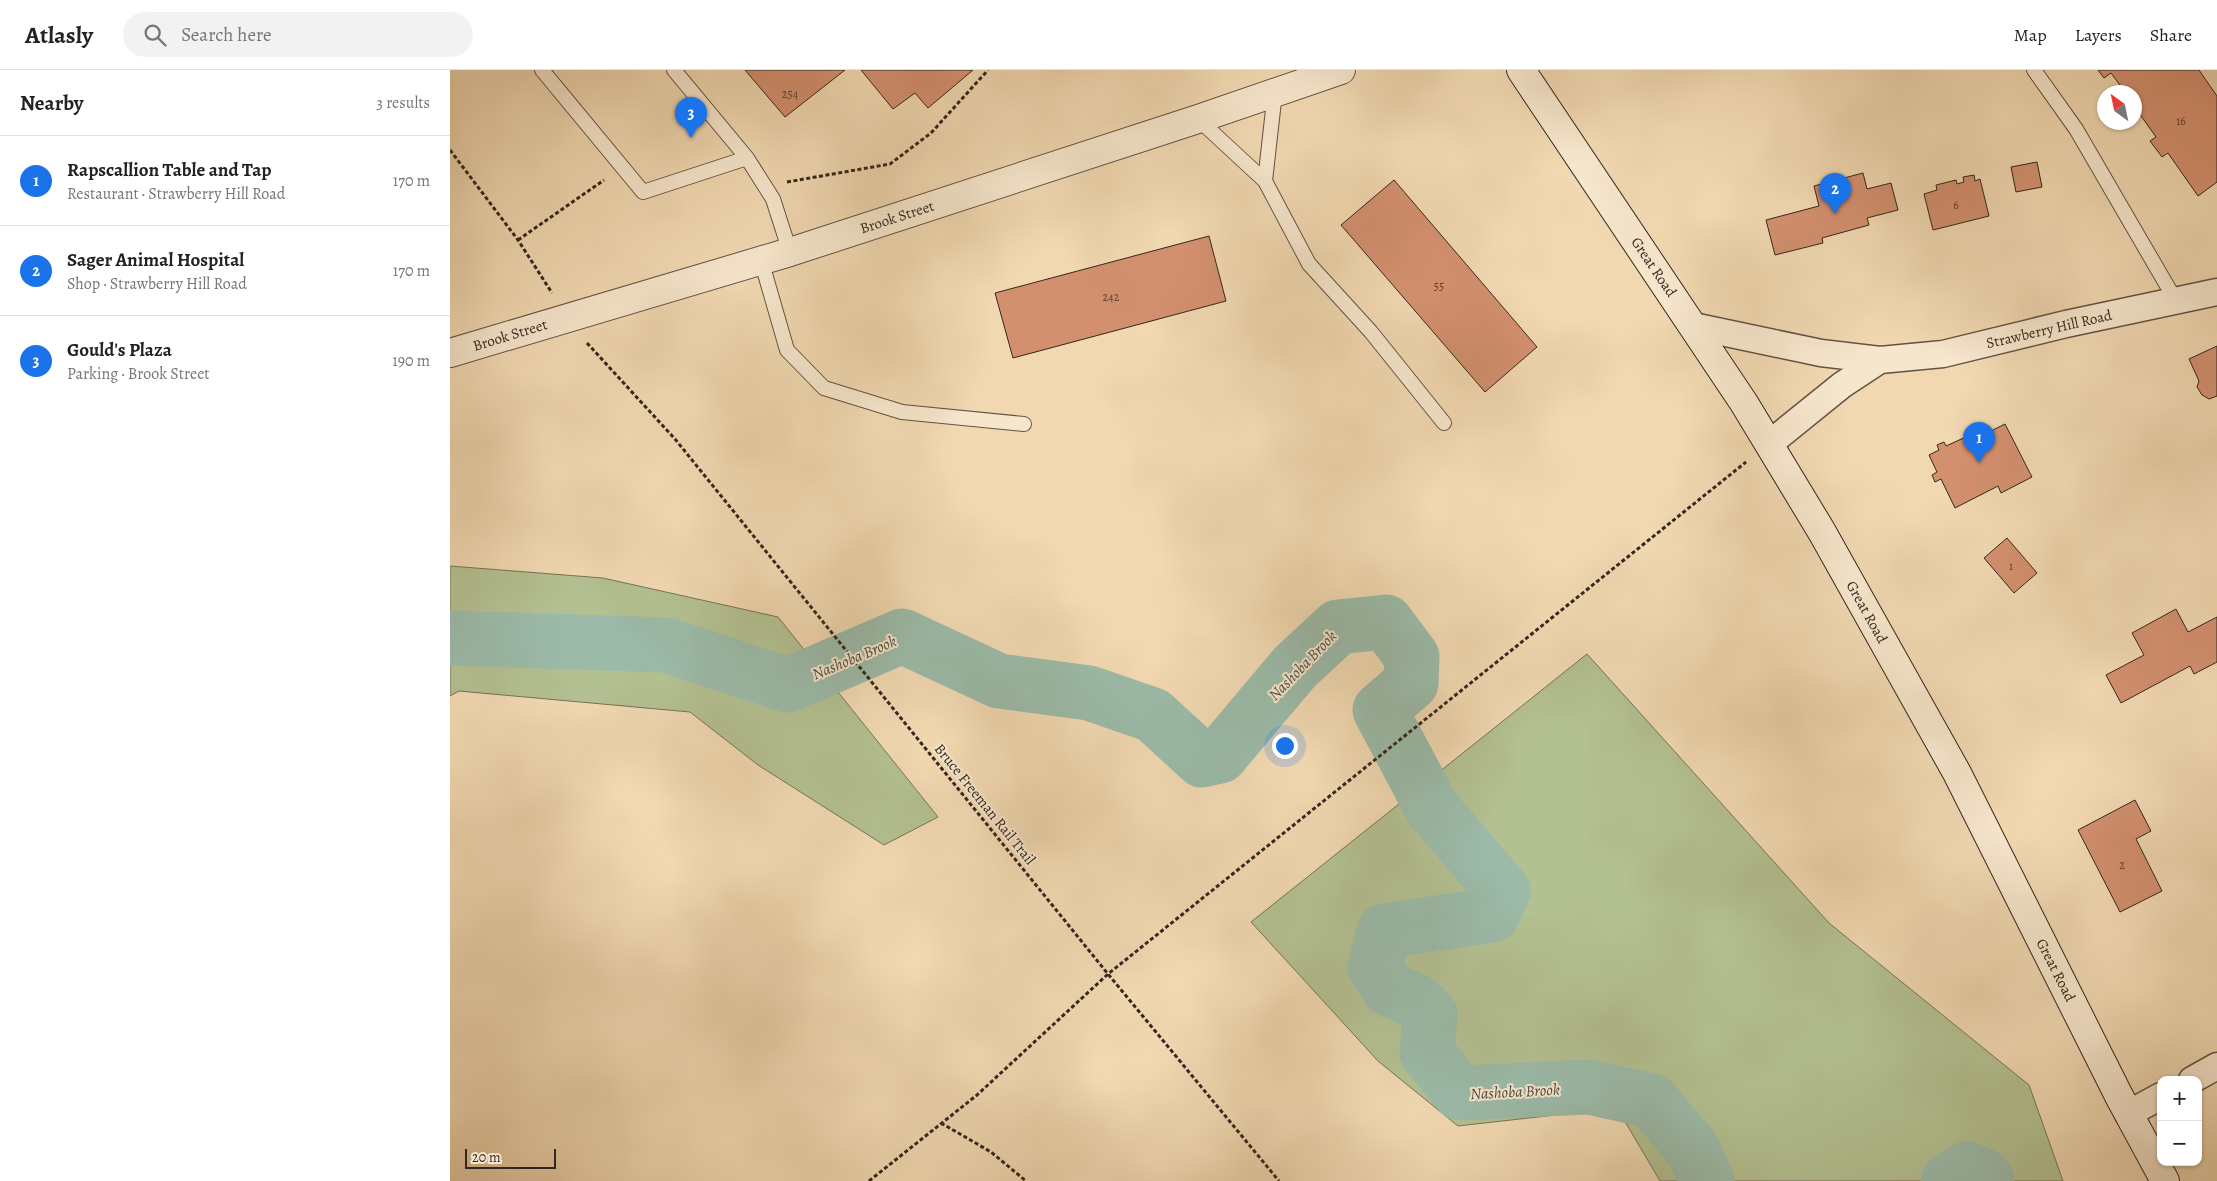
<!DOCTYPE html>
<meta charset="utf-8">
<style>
body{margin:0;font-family:Alegreya,serif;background:#f2f2f2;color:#222}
.controls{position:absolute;right:15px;bottom:15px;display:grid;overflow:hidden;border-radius:10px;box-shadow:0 1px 4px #0004}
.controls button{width:45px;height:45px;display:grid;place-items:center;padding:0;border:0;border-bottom:1px solid #e0e0e0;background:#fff;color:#222;font:25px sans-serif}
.compass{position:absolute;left:1647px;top:15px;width:45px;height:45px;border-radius:50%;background:#fff;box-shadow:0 1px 4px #0004;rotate:327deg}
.scale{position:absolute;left:15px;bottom:12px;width:91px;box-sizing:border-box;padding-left:5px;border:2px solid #34261f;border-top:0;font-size:14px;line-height:18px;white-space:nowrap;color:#34261f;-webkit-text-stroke:4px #f6e6cc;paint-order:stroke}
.you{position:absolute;left:834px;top:675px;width:18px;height:18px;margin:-12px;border:4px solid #fff;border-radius:50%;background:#1a73e8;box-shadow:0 0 0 8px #1a73e833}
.badge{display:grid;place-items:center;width:32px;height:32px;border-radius:50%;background:#1a73e8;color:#fff;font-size:16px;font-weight:700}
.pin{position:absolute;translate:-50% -41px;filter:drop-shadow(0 1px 2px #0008)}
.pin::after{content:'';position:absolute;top:26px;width:18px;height:15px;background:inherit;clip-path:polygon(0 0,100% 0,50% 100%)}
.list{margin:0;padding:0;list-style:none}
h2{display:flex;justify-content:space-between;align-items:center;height:65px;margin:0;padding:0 20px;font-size:21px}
h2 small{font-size:16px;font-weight:400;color:#767676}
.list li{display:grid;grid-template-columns:32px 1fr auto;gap:15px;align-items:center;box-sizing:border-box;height:90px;padding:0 20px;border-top:1px solid #e0e0e0}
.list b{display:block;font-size:19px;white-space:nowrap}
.list p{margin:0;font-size:16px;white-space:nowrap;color:#767676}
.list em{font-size:16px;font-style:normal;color:#767676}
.icon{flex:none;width:28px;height:28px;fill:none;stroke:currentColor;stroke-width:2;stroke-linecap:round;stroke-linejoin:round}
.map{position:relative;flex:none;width:1767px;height:1111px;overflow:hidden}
header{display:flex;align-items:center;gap:30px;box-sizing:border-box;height:70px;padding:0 25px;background:#fff;border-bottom:1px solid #e0e0e0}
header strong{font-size:24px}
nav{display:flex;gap:28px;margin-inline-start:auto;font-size:18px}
.search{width:350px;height:45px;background:#f2f2f2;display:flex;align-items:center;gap:12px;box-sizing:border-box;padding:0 18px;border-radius:28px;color:#767676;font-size:19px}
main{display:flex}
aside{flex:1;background:#fff}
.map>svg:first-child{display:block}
.green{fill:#b3c091;stroke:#747358}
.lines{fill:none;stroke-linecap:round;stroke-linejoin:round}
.river{stroke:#9bbaa8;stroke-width:55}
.building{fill:#d3906f;stroke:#34261f}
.service-casing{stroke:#635244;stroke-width:16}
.minor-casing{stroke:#635244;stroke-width:29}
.tertiary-casing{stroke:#635244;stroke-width:30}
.secondary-casing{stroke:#34261f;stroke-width:30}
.path{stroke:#34261f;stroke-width:3;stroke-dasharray:4 2.5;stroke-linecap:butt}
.service{stroke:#f6e6cc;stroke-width:14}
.minor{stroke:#f6e6cc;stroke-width:26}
.tertiary{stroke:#f6e6cc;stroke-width:28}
.secondary{stroke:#f6e6cc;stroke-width:28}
.labels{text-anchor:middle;stroke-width:4;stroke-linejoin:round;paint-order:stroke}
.number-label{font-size:12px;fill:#5c4033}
.street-label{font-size:15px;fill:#34261f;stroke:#f6e6cc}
.water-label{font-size:16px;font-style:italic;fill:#4e4b41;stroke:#f6e6cc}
</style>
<header>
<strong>Atlasly</strong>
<div class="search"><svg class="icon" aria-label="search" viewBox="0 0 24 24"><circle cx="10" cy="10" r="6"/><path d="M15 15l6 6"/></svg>Search here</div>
<nav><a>Map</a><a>Layers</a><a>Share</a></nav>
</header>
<main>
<aside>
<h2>Nearby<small>3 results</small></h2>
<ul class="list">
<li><span class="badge">1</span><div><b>Rapscallion Table and Tap</b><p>Restaurant · Strawberry Hill Road</p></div><em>170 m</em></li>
<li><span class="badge">2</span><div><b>Sager Animal Hospital</b><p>Shop · Strawberry Hill Road</p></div><em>170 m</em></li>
<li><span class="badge">3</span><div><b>Gould's Plaza</b><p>Parking · Brook Street</p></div><em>190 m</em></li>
</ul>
</aside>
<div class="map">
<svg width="1767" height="1111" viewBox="0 0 1767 1111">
<rect width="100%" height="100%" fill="#f1d8b1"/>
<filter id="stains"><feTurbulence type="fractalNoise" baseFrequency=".004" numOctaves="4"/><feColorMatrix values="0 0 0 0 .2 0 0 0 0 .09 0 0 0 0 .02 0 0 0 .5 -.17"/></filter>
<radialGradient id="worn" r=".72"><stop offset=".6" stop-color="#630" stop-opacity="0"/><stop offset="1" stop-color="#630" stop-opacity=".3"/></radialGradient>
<path class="green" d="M0 496 153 508 328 547 488 747 434 775 308 695 240 642 9 621 0 626Z
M1137 584 1379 853 1579 1015 1613 1111H1210L1167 1038 1008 1056 928 991 801 852Z"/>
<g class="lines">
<path class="river" d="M0 568 216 575 338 615 452 566 549 611 639 623 703 645 752 690 770 686 845 597 888 557 936 552 962 587 961 613 930 640 982 738 1053 821 1042 845 934 861 925 897 939 919 968 932 980 944 977 983 1010 1023 1139 1017 1202 1031 1243 1080 1257 1111
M1498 1111 1517 1099 1534 1106 1537 1111"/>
</g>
<path class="building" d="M295 0H395L335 47Z
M411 0H523L478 38 465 23 443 39Z
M1648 0H1749L1767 26V112L1748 126 1718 83 1712 87 1700 71 1706 67 1684 36V22H1675L1661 3 1654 8Z
M1587 92 1592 117 1566 122 1561 97Z
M1413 103 1417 119 1441 113 1448 140 1417 148 1419 155 1372 168 1373 173 1325 185 1316 150 1369 136 1364 116Z
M1524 105 1525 111 1530 109 1539 146 1483 160 1474 124 1487 120 1486 115 1506 110 1507 114 1514 112 1513 107Z
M944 110 1087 277 1035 322 891 155Z
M759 166 776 231 563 288 545 223Z
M1767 276V326L1759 329 1752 325 1747 317 1749 311 1739 289Z
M1555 354 1582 407 1551 423 1548 416 1505 438 1491 409 1485 412 1482 405 1487 402 1479 385 1489 380 1487 375 1494 372 1496 376 1518 366 1521 371Z
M1557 468 1587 503 1564 523 1534 488Z
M1726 539 1738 562 1767 547V592L1744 604 1740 596 1671 633 1656 605 1694 585 1682 563Z
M1685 730 1701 761 1686 769 1712 821 1670 842 1628 760Z"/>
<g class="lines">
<g class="service-casing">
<path id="service" d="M92 0 193 122 297 88
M224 0 297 88 323 129 340 182
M1584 0 1626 59 1726 231
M748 49 815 111 859 194 921 262 994 353
M815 111 825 22
M311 190 337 280 374 318 452 342 574 354"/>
</g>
<g class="minor-casing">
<path id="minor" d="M1243 256 1371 283 1430 290 1493 284 1616 254 1767 222
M1319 374 1392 315 1430 290
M1742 1010 1767 996
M1678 1044 1711 1026"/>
</g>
<g class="tertiary-casing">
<path id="tertiary" d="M0 283 340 182 748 49 891 0"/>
</g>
<g class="secondary-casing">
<path id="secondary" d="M1071 0 1294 333 1372 462 1507 703 1669 1026 1715 1111"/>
</g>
<path class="path" d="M0 80 68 170 102 223
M337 112 440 94 481 63 538 0
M68 170 154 110
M137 273 225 369 658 904 829 1111
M491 1053 541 1082 576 1111
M419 1111 527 1025 658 904 1296 392"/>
<use href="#service" class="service"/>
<use href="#minor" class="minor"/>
<use href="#tertiary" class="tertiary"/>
<use href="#secondary" class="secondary"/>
</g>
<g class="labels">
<g class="number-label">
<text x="340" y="28">254</text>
<text x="1731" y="55">16</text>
<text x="1506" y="139">6</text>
<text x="989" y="220">55</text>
<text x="661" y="231">242</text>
<text x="1561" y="500">1</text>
<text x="1672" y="799">2</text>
</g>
<g class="street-label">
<text transform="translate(447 147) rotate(-18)" y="5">Brook Street</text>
<text transform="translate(1204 197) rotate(56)" y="5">Great Road</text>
<text transform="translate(1599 259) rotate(-13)" y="5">Strawberry Hill Road</text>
<text transform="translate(60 265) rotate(-17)" y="5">Brook Street</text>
<text transform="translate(1417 542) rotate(61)" y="5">Great Road</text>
<text transform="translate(535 734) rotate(51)" y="5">Bruce Freeman Rail Trail</text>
<text transform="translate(1606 900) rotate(63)" y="5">Great Road</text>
</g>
<g class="water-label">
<text transform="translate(404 587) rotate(-23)" y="6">Nashoba Brook</text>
<text transform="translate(852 595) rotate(-46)" y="6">Nashoba Brook</text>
<text transform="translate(1065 1021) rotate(-3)" y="6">Nashoba Brook</text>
</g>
</g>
<rect width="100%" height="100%" filter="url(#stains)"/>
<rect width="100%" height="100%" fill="url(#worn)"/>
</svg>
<div class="controls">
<button>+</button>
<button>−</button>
</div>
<svg class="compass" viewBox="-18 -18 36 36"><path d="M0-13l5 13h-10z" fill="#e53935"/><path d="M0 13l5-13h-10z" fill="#767676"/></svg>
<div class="scale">20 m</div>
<div class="you"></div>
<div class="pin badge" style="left:1529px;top:393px">1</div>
<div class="pin badge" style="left:1385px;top:144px">2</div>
<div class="pin badge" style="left:241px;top:68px">3</div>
</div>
</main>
